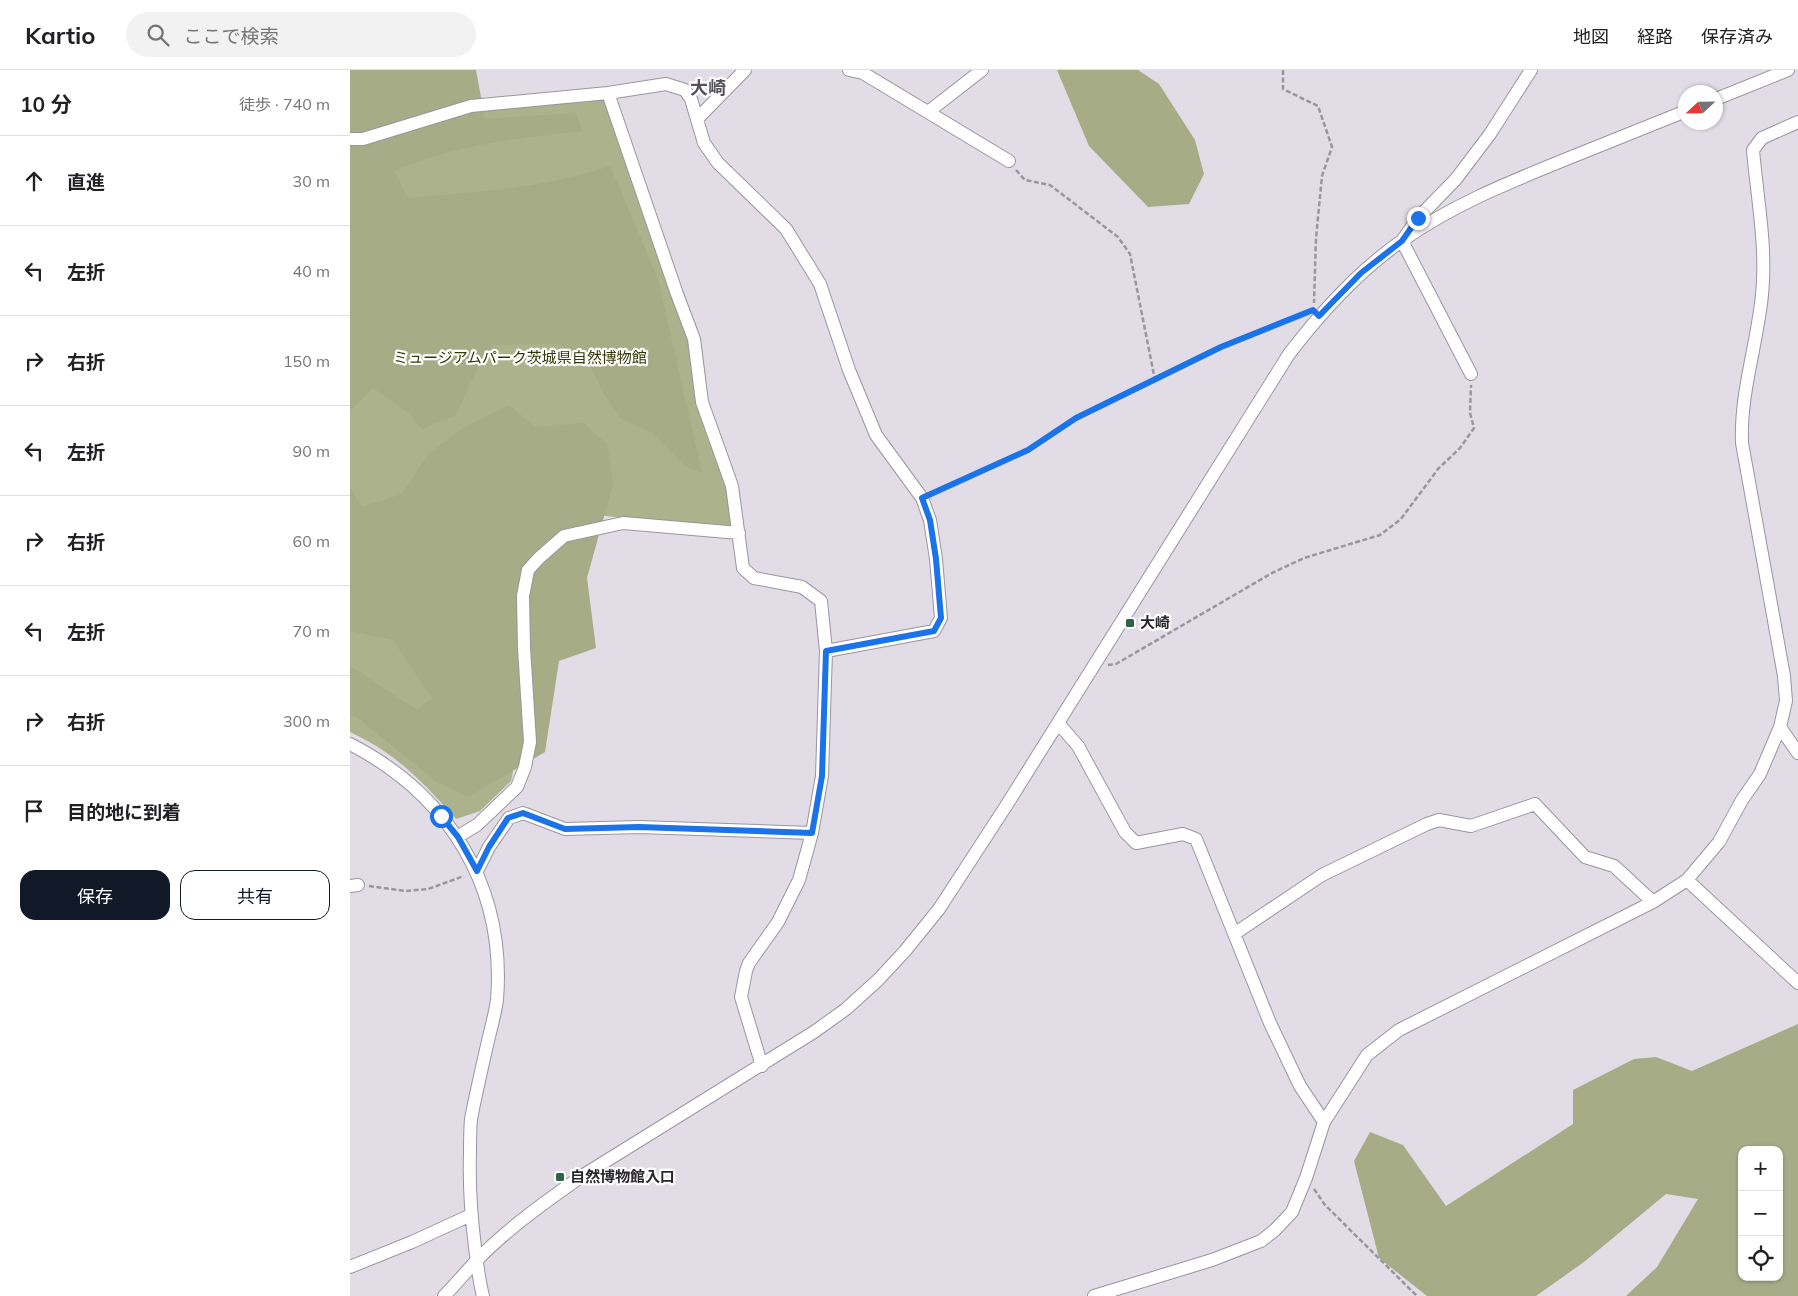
<!DOCTYPE html>
<html lang="ja">
<meta charset="utf-8">
<style>
body{margin:0;font-family:Mulish,"Noto Sans JP",sans-serif;background:#f2f2f2;color:#202124}
.controls{position:absolute;right:15px;bottom:15px;display:grid;overflow:hidden;border-radius:10px;box-shadow:0 1px 4px #0004}
.controls button{width:45px;height:45px;display:grid;place-items:center;padding:0;border:0;border-bottom:1px solid #e0e0e0;background:#fff;color:#202124;font:25px sans-serif}
.compass{position:absolute;left:1328px;top:15px;width:45px;height:45px;border-radius:50%;background:#fff;box-shadow:0 1px 4px #0004;rotate:248deg}
.stop{position:absolute;width:15px;height:15px;margin:-11px;border:4px solid #1a73e8;border-radius:50%;background:#fff}
.stop.end{background:#1a73e8;border-color:#fff;box-shadow:0 1px 5px #0008}
.list{margin:0;padding:0;list-style:none}
h2{display:flex;justify-content:space-between;align-items:center;height:65px;margin:0;padding:0 20px;font-size:21px}
h2 small{font-size:16px;font-weight:400;color:#757577}
.list li{display:grid;grid-template-columns:32px 1fr auto;gap:15px;align-items:center;box-sizing:border-box;height:90px;padding:0 20px;border-top:1px solid #e0e0e0}
.list b{display:block;font-size:19px;white-space:nowrap}
.list em{font-size:16px;font-style:normal;color:#757577}
.actions{display:flex;gap:10px;padding:15px 20px}
.actions a{flex:1;padding:11px 0;border:1px solid #111827;border-radius:15px;text-align:center;font-size:18px;color:#111827}
.actions .main{background:#111827;color:#fff}
.icon{flex:none;width:28px;height:28px;fill:none;stroke:currentColor;stroke-width:2;stroke-linecap:round;stroke-linejoin:round}
.map{position:relative;flex:none;width:1448px;height:1226px;overflow:hidden}
header{display:flex;align-items:center;gap:30px;box-sizing:border-box;height:70px;padding:0 25px;background:#fff;border-bottom:1px solid #e0e0e0}
header strong{font-size:24px}
nav{display:flex;gap:28px;margin-inline-start:auto;font-size:18px}
.search{width:350px;height:45px;background:#f2f2f2;display:flex;align-items:center;gap:12px;box-sizing:border-box;padding:0 18px;border-radius:28px;color:#757577;font-size:19px}
main{display:flex}
aside{flex:1;background:#fff}
.map>svg:first-child{display:block}
.green{fill:#abb28c}
.forest{fill:#a6ad86;fill-rule:evenodd}
.lines{fill:none;stroke-linecap:round;stroke-linejoin:round}
.minor-casing{stroke:#9a959e;stroke-width:14}
.path{stroke:#9a969d;stroke-width:2.5;stroke-dasharray:5 2.5;stroke-linecap:butt}
.minor{stroke:#fff;stroke-width:12}
.route{stroke:#1a73e8;stroke-width:6}
.poi-dot{fill:#2f6247;stroke:#fff;stroke-width:2}
.labels{text-anchor:middle;stroke-width:4.5;stroke-linejoin:round;paint-order:stroke}
.park-label{font-size:15px;fill:#343909;stroke:#fff}
.poi-label{font-size:15px;font-weight:bold;fill:#28262a;stroke:#fff;text-anchor:start}
.quarter-label{font-size:18px;font-weight:bold;fill:#56525a;stroke:#fff}
</style>
<header>
<strong>Kartio</strong>
<div class="search"><svg class="icon" aria-label="search" viewBox="0 0 24 24"><circle cx="10" cy="10" r="6"/><path d="M15 15l6 6"/></svg>ここで検索</div>
<nav><a>地図</a><a>経路</a><a>保存済み</a></nav>
</header>
<main>
<aside>
<h2>10 分<small>徒歩 · 740 m</small></h2>
<ul class="list">
<li><svg class="icon" aria-label="ahead" viewBox="0 0 24 24"><path d="M12 20V5M6 11l6-6 6 6"/></svg><div><b>直進</b></div><em>30 m</em></li>
<li><svg class="icon" aria-label="left" viewBox="0 0 24 24"><path d="M17 20v-9H6M10 6l-5 5 5 5"/></svg><div><b>左折</b></div><em>40 m</em></li>
<li><svg class="icon" aria-label="right" viewBox="0 0 24 24"><path d="M7 20v-9h11M14 6l5 5-5 5"/></svg><div><b>右折</b></div><em>150 m</em></li>
<li><svg class="icon" aria-label="left" viewBox="0 0 24 24"><path d="M17 20v-9H6M10 6l-5 5 5 5"/></svg><div><b>左折</b></div><em>90 m</em></li>
<li><svg class="icon" aria-label="right" viewBox="0 0 24 24"><path d="M7 20v-9h11M14 6l5 5-5 5"/></svg><div><b>右折</b></div><em>60 m</em></li>
<li><svg class="icon" aria-label="left" viewBox="0 0 24 24"><path d="M17 20v-9H6M10 6l-5 5 5 5"/></svg><div><b>左折</b></div><em>70 m</em></li>
<li><svg class="icon" aria-label="right" viewBox="0 0 24 24"><path d="M7 20v-9h11M14 6l5 5-5 5"/></svg><div><b>右折</b></div><em>300 m</em></li>
<li><svg class="icon" aria-label="arrive" viewBox="0 0 24 24"><path d="M6 21V4h12l-3 4 3 4H6"/></svg><div><b>目的地に到着</b></div></li>
</ul>
<div class="actions"><a class="main">保存</a><a>共有</a></div>
</aside>
<div class="map">
<svg width="1448" height="1226" viewBox="0 0 1448 1226">
<rect width="100%" height="100%" fill="#e1dce5"/>
<path class="green" d="M258 23 344 269 352 332 389 463 241 444 169 672 161 711 130 741 106 749C73 712 46 683 0 662V69L121 36Z"/>
<path class="forest" d="M0 0H126L135 49 226 43 233 61C170 68 102 75 44 101L58 128C126 122 196 118 260 96L308 209 352 403 334 395 301 362 271 349 254 324 237 289 207 274 144 275 129 294 106 345 72 359 57 342 23 318 0 341Z
M707 0H788L809 14 845 70 854 104 839 134 798 137 739 76Z
M159 335 185 357 233 353 257 374 263 414 237 508 246 578 209 591 195 682 118 727 86 711 5 646 0 645V596L67 640 82 628 43 570 0 561V417L12 437 52 424 78 384 115 357Z
M1448 954V1226H1276L1307 1197 1348 1129 1316 1124 1234 1192 1186 1226H1077L1029 1188 1004 1091 1020 1062 1053 1075 1096 1136 1223 1054V1020L1284 989 1306 987 1342 1001ZM1392 1080H1429V1207H1392Z"/>
<g class="lines">
<g class="minor-casing">
<path id="minor" d="M499 0 513 3 659 91
M258 23 327 224 344 269 352 332 382 416 393 498 404 508 452 517 471 531 476 581 472 706 462 763 449 810 428 852 399 893 396 901 391 927 412 996
M1366 29 1438 0
M578 42 632 0
M348 48 395 0
M0 69H13L121 36 258 23 316 14 335 20 341 29 354 73 368 93 436 159 470 214 499 300 526 365 572 428 580 450 586 489 591 548 584 561 476 581
M1121 304 1052 171 1068 148 1106 109 1140 64 1181 0
M708 653 728 676 775 762 786 773 833 764 846 769 920 953 950 1016 974 1052
M1430 657 1448 683
M0 674C99 725 156 817 147 930 145 944 141 958 138 971 132 997 126 1023 121 1049 120 1060 120 1072 120 1083 119 1115 121 1146 125 1177 127 1193 129 1211 133 1226
M107 767 127 755 167 717 175 697 180 672 174 578 173 526 178 500 189 488 214 466 273 453 389 463
M127 801 139 777 159 748 173 743 215 759 289 757 462 763
M1337 810 1448 913
M0 816 8 815
M884 864 972 805 1077 754 1089 750 1121 756 1185 734 1235 787 1264 796 1303 832
M0 1197 62 1172 121 1145
M94 1226C105 1215 115 1203 126 1191 157 1159 195 1132 232 1106L464 962 496 939 528 910 555 881 589 839 656 736 939 284C972 241 1008 201 1053 170 1101 136 1155 114 1209 92 1251 75 1293 58 1336 41
M744 1226 862 1190 911 1171 925 1160 942 1142 956 1108 974 1052 1017 985 1049 960 1303 832 1337 810 1369 772 1392 730 1410 704 1430 657 1436 631 1434 606 1392 373C1390 323 1407 275 1412 225 1417 177 1407 127 1403 80L1412 68 1448 52"/>
</g>
<path class="path" d="M933 0V19L968 36 982 77 972 106 966 168 964 233
M666 100 675 110 700 115 768 167 780 184 805 310
M582 423 678 380 726 348 871 277 957 242
M758 595 766 594 922 503 954 488 1030 465 1051 449 1088 399 1110 378 1124 358 1120 343 1121 315
M19 816 56 821 78 819 114 806
M964 1119 975 1135 1067 1226"/>
<use href="#minor" class="minor"/>
</g>
<g class="lines">
<path class="route" d="M91 746 108 767 127 801 139 777 158 748 173 743 215 759 289 757 462 763 472 706 476 581 584 561 591 548 586 489 580 450 572 428 678 380 726 348 871 277 963 240 969 246 1011 203 1052 171 1068 148"/>
</g>
<g class="poi-dot">
<rect x="775" y="548" width="10" height="10" rx="2.5"/>
<rect x="205" y="1102" width="10" height="10" rx="2.5"/>
</g>
<g class="labels">
<g class="park-label">
<text x="170" y="293">ミュージアムパーク茨城県自然博物館</text>
</g>
<g class="poi-label">
<text x="790" y="558">大崎</text>
<text x="220" y="1112">自然博物館入口</text>
</g>
<g class="quarter-label">
<text x="358" y="24">大崎</text>
</g>
</g>
</svg>
<div class="controls">
<button>+</button>
<button>−</button>
<button><svg class="icon" aria-label="locate" viewBox="0 0 24 24"><circle cx="12" cy="12" r="6"/><path d="M12 2v4M12 18v4M2 12h4M18 12h4"/></svg></button>
</div>
<svg class="compass" viewBox="-18 -18 36 36"><path d="M0-13l5 13h-10z" fill="#e53935"/><path d="M0 13l5-13h-10z" fill="#757577"/></svg>
<div class="stop" style="left:91px;top:746px"></div>
<div class="stop end" style="left:1068px;top:148px"></div>
</div>
</main>
